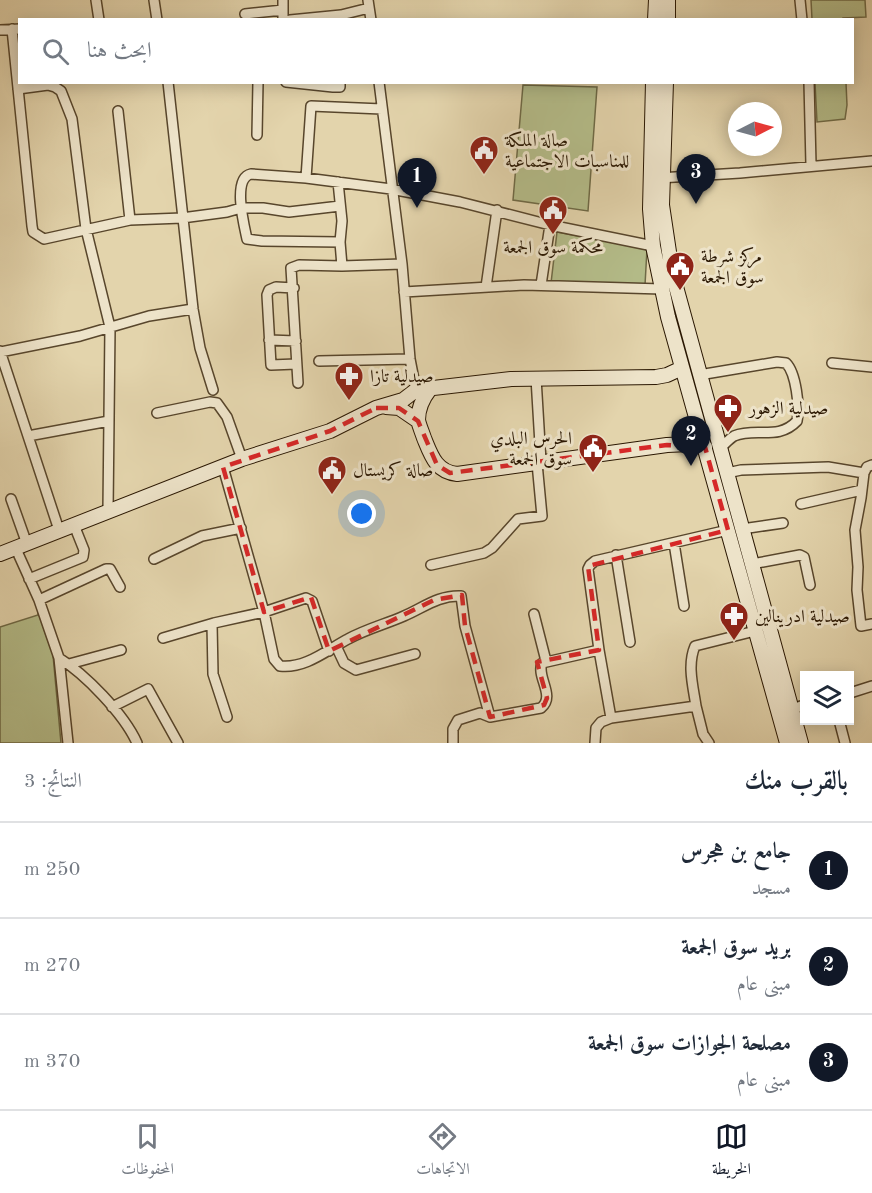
<!DOCTYPE html>
<html lang="ar">
<meta charset="utf-8">
<style>
body{margin:0;font-family:"Old Standard TT",Amiri,serif;background:#f2f2f3;color:#1f2937;direction:rtl}
.controls{position:absolute;right:18px;bottom:18px;display:grid;overflow:hidden;border-radius:0px;box-shadow:0 3px 15px #0003}
.controls button{width:54px;height:54px;display:grid;place-items:center;padding:0;border:0;border-bottom:2px solid #e0e1e3;background:#fff;color:#1f2937;font:30px sans-serif}
.compass{position:absolute;left:728px;top:102px;width:54px;height:54px;border-radius:50%;background:#fff;box-shadow:0 3px 15px #0003;rotate:84deg}
.you{position:absolute;left:362px;top:514px;width:21px;height:21px;margin:-15px;border:4px solid #fff;border-radius:50%;background:#1a73e8;box-shadow:0 0 0 9px #1a73e833}
.badge{display:grid;place-items:center;width:39px;height:39px;border-radius:50%;background:#111827;color:#fff;font-size:20px;font-weight:700}
.pin{position:absolute;translate:-50% -50px;filter:drop-shadow(0 2px 3px #0008)}
.pin::after{content:'';position:absolute;top:32px;width:21px;height:18px;background:inherit;clip-path:polygon(0 0,100% 0,50% 100%)}
.list{margin:0;padding:0;list-style:none}
h2{display:flex;justify-content:space-between;align-items:center;height:78px;margin:0;padding:0 24px;font-size:26px}
h2 small{font-size:20px;font-weight:400;color:#747a83}
.list li{display:grid;grid-template-columns:39px 1fr auto;gap:18px;align-items:center;box-sizing:border-box;height:96px;padding:0 24px;border-top:2px solid #e0e1e3}
.list b{display:block;font-size:22px;white-space:nowrap}
.list p{margin:0;font-size:20px;white-space:nowrap;color:#747a83}
.list em{font-size:20px;font-style:normal;color:#747a83}
.icon{flex:none;width:33px;height:33px;fill:none;stroke:currentColor;stroke-width:2;stroke-linecap:round;stroke-linejoin:round}
.map{position:relative;flex:none;width:872px;height:743px;overflow:hidden;direction:ltr}
.search{position:absolute;background:#fff;box-shadow:0 3px 15px #0003;left:18px;right:18px;top:18px;height:66px;display:flex;align-items:center;gap:15px;box-sizing:border-box;padding:0 21px;border-radius:0px;color:#747a83;font-size:22px}
.sheet{height:366px;background:#fff}
nav{display:flex;justify-content:space-around;align-items:center;box-sizing:border-box;height:84px;border-top:2px solid #e0e1e3;background:#fff;font-size:16px;color:#747a83}
nav a{display:grid;justify-items:center;gap:3px}
nav .on{color:#111827}
.map>svg:first-child{display:block}
.green{fill:#b4bc89;stroke:#6f6a46;stroke-width:1.5}
.lines{fill:none;stroke-linecap:round;stroke-linejoin:round}
.street-casing{stroke:#58462c;stroke-width:12}
.secondary-casing{stroke:#2a1702;stroke-width:16}
.street{stroke:#ede3c9;stroke-width:9}
.secondary{stroke:#ede3c9;stroke-width:14}
.marked{fill:none;stroke:#d62828;stroke-width:4.5;stroke-dasharray:12 8;stroke-linejoin:round}
.labels{text-anchor:middle;stroke-width:6;stroke-linejoin:round;paint-order:stroke}
.poi-label{font-size:18px;fill:#2a1702;stroke:#ede3c9;text-anchor:start}
</style>
<div class="map">
<svg width="872" height="743" viewBox="0 0 872 743">
<rect width="100%" height="100%" fill="#e3d4ac"/>
<filter id="stains"><feTurbulence type="fractalNoise" baseFrequency=".00333" numOctaves="4"/><feColorMatrix values="0 0 0 0 .2 0 0 0 0 .09 0 0 0 0 .02 0 0 0 .5 -.17"/></filter>
<radialGradient id="worn" r=".72"><stop offset=".6" stop-color="#630" stop-opacity="0"/><stop offset="1" stop-color="#630" stop-opacity=".3"/></radialGradient>
<path class="green" d="M811 0H865L866 17 843 18V19H812Z
M815 83H846L847 105 845 119 817 122Z
M523 85 597 87 588 211 513 200Z
M557 232 647 249 645 285 551 283Z
M38 612 53 655 61 743H0V627L38 615Z"/>
<g class="lines">
<g class="street-casing">
<path id="street" d="M96 0 99 20
M154 0 157 20
M283 0V20
M368 0 371 20
M800 0 802 20
M245 14 283 10
M290 20 341 15 369 8
M12 29 32 226 33 232 44 239 130 220 182 218 227 212 241 208H263L289 212 340 206
M0 30 20 29
M168 82 193 309 200 348 213 390
M286 82 333 87H340V82
M379 82 402 264 410 359 416 390
M809 82 811 165
M18 89 48 85 55 87 61 91 72 119 86 229 110 327 108 511
M118 111 130 220
M257 135 258 82
M306 178 311 106 382 109
M659 178 740 173 872 161
M338 182 342 221 340 242 342 266
M340 242 262 241 247 239C244 225 232 178 251 174L306 178 391 189 460 202 550 225 653 246
M541 285 550 225
M486 287 497 210
M294 288 276 287 269 290 267 295 271 365 296 364
M404 292 524 285 662 289
M269 340 296 341
M0 351 59 530
M0 352 80 336 149 316 193 309
M319 361 410 359
M832 363 872 367
M699 375 777 362 786 363C796 373 800 407 797 421 778 441 756 427 734 436 729 439 724 445 719 449
M536 378 541 461
M298 383 291 268 299 265 342 266 402 264
M157 413 210 402 217 403 227 417 242 459
M28 436 109 421
M872 465 867 467 864 473 861 498 855 530 858 567 857 590 861 626 872 624
M223 467 264 612 274 659 280 666C305 669 327 650 348 639 366 629 386 624 404 616 423 608 438 595 461 596L465 626 490 717 480 713 458 720 453 729V743
M727 473 741 470 828 467 864 473
M11 499 27 544
M801 504 862 490
M742 529 783 523
M674 543 684 606
M16 549 39 600 59 658 68 743
M616 555 630 642
M154 559 202 536 241 528
M752 564 800 555 804 557 810 585
M431 565 484 553 492 548 518 519 542 516 537 463
M29 579 83 557 84 550 74 525
M39 600 106 569H110L120 587
M534 614 546 661
M212 624 213 674 227 717
M163 638 214 623 264 612 306 598 312 601 329 651
M336 646 344 663 356 670 415 654
M599 650 611 718
M59 658C85 674 124 714 137 743
M69 664 121 650
M850 693 872 686
M696 706 703 734 709 743
M112 707 148 689 178 743
M787 711 804 705
M490 717 541 708C556 696 536 677 542 663L599 650 588 569 590 565 595 561 728 530
M839 720 845 743
M595 743 596 728 601 722 611 718 696 706C693 686 687 665 695 646L755 631"/>
</g>
<g class="secondary-casing">
<path id="secondary" d="M655 20 656 0
M668 20V0
M653 82 650 209 653 246 668 317 787 743
M666 82 662 205 672 272 801 743
M430 389C423 398 418 408 418 420 419 425 422 432 424 438 431 455 436 472 457 474L667 445 689 444 705 447
M386 407 399 408 418 421
M0 554 242 459 330 431 376 408 403 400 416 390 511 379 656 377 667 375 682 368"/>
</g>
<use href="#street" class="street"/>
<use href="#secondary" class="secondary"/>
</g>
<path class="marked" d="M376 408H399L418 421 437 465 450 473 667 445 705 447 728 530 588 566 599 650 537 662 547 698 544 705 490 717 465 626 462 595 434 600 329 651 311 597 264 612 223 467 330 431Z"/>
<defs>
<g id="civic-pin" transform="scale(1.5)"><path d="M0 17L-7.5 6A9.5 9.5 0 1 1 7.5 6Z" fill="#8f2418" stroke="#ede3c9"/><path d="M-.6-6.5H3V-4.5H.6V-3L4-1V1h2V6H-6V1h2V-1L-.6-3ZM-1.2 2.5V6h2.4V2.5Z" fill="#fff"/></g>
<g id="pharmacy-pin" transform="scale(1.5)"><path d="M0 17L-7.5 6A9.5 9.5 0 1 1 7.5 6Z" fill="#8f2418" stroke="#ede3c9"/><path d="M-2-6h4v4h4v4h-4v4h-4v-4h-4v-4h4Z" fill="#fff"/></g>
</defs>
<g fill-rule="evenodd">
<use href="#civic-pin" x="484" y="150"/>
<use href="#civic-pin" x="553" y="210"/>
<use href="#civic-pin" x="680" y="266"/>
<use href="#pharmacy-pin" x="349" y="376"/>
<use href="#pharmacy-pin" x="728" y="408"/>
<use href="#civic-pin" x="593" y="448"/>
<use href="#civic-pin" x="332" y="470"/>
<use href="#pharmacy-pin" x="734" y="616"/>
</g>
<g class="labels">
<g class="poi-label">
<text x="505" y="146">صالة الملكة<tspan x="505" dy="21">للمناسبات الاجتماعية</tspan></text>
<text x="553" y="253" text-anchor="middle">محكمة سوق الجمعة</text>
<text x="701" y="262">مركز شرطة<tspan x="701" dy="21">سوق الجمعة</tspan></text>
<text x="370" y="382">صيدلية تازا</text>
<text x="749" y="414">صيدلية الزهور</text>
<text x="572" y="444" text-anchor="end">الحرس البلدي<tspan x="572" dy="21">سوق الجمعة</tspan></text>
<text x="353" y="476">صالة كريستال</text>
<text x="755" y="622">صيدلية ادرينالين</text>
</g>
</g>
<rect width="100%" height="100%" filter="url(#stains)"/>
<rect width="100%" height="100%" fill="url(#worn)"/>
</svg>
<div class="controls">
<button><svg class="icon" aria-label="layers" viewBox="0 0 24 24"><path d="M12 4l9 5-9 5-9-5zM3 14l9 5 9-5"/></svg></button>
</div>
<svg class="compass" viewBox="-18 -18 36 36"><path d="M0-13l5 13h-10z" fill="#e53935"/><path d="M0 13l5-13h-10z" fill="#747a83"/></svg>
<div class="you"></div>
<div class="pin badge" style="left:417px;top:208px">1</div>
<div class="pin badge" style="left:691px;top:466px">2</div>
<div class="pin badge" style="left:696px;top:204px">3</div>
<div class="search"><svg class="icon" aria-label="search" viewBox="0 0 24 24"><circle cx="10" cy="10" r="6"/><path d="M15 15l6 6"/></svg>ابحث هنا</div>
</div>
<section class="sheet">
<h2>بالقرب منك<small>النتائج: 3</small></h2>
<ul class="list">
<li><span class="badge">1</span><div><b>جامع بن هجرس</b><p>مسجد</p></div><em>250 m</em></li>
<li><span class="badge">2</span><div><b>بريد سوق الجمعة</b><p>مبنى عام</p></div><em>270 m</em></li>
<li><span class="badge">3</span><div><b>مصلحة الجوازات سوق الجمعة</b><p>مبنى عام</p></div><em>370 m</em></li>
</ul>
</section>
<nav>
<a class="on"><svg class="icon" aria-label="map" viewBox="0 0 24 24"><path d="M3 6l6-2 6 2 6-2v14l-6 2-6-2-6 2zM9 4v14M15 6v14"/></svg>الخريطة</a>
<a><svg class="icon" aria-label="directions" viewBox="0 0 24 24"><path d="M12 3l9 9-9 9-9-9zM9 14v-3h6M13 9l2 2-2 2"/></svg>الاتجاهات</a>
<a><svg class="icon" aria-label="saved" viewBox="0 0 24 24"><path d="M7 4h10v16l-5-4-5 4z"/></svg>المحفوظات</a>
</nav>
